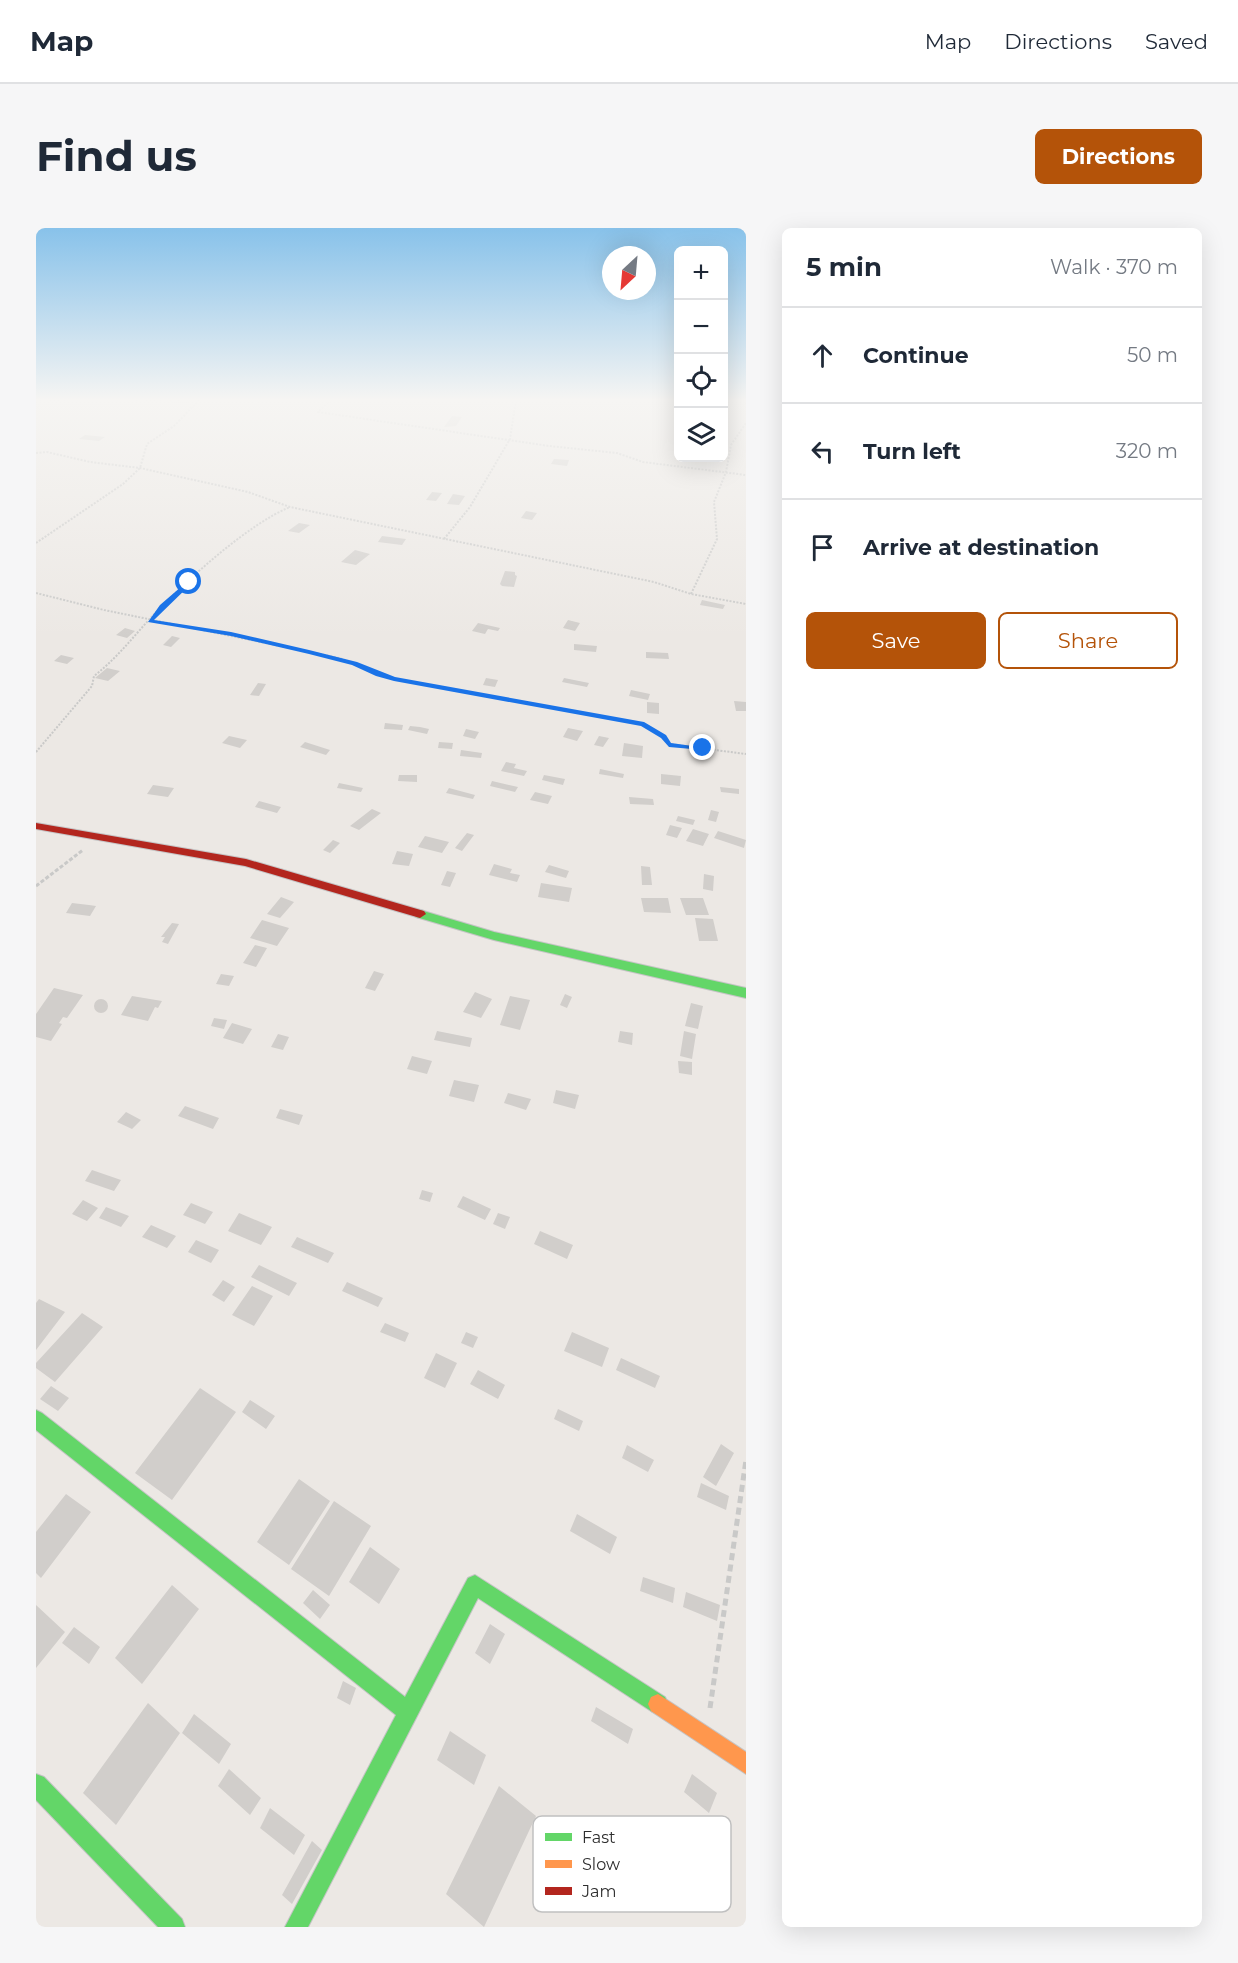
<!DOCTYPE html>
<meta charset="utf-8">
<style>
body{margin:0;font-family:Montserrat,sans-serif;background:#f6f6f7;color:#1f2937}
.controls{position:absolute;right:18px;top:18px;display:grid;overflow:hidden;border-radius:9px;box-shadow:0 6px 24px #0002}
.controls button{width:54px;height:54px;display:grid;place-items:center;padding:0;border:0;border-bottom:2px solid #e0e1e3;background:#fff;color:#1f2937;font:30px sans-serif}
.compass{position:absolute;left:566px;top:18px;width:54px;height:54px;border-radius:50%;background:#fff;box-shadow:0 6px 24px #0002;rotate:206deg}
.stop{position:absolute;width:18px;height:18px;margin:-14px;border:4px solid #1a73e8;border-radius:50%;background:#fff}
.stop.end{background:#1a73e8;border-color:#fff;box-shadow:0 2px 6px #0008}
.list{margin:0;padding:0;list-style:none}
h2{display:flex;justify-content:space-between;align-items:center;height:78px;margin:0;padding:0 24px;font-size:26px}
h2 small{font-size:20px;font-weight:400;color:#747a83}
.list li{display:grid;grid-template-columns:39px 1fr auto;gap:18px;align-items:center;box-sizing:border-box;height:96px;padding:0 24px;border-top:2px solid #e0e1e3}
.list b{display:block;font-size:22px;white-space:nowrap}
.list em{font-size:20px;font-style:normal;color:#747a83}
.actions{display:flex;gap:12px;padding:18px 24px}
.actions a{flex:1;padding:14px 0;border:2px solid #b45309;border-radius:9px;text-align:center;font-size:21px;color:#b45309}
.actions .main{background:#b45309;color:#fff}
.icon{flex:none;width:33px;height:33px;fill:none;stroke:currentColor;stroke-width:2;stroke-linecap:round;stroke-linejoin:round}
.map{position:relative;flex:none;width:710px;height:1699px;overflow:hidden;border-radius:9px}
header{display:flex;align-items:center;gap:36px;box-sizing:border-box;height:84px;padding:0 30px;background:#fff;border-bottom:2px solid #e0e1e3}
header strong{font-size:28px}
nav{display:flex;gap:33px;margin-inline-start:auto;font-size:21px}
.intro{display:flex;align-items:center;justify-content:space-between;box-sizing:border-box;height:144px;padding:0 36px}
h1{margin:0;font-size:42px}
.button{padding:15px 27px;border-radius:9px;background:#b45309;color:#fff;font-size:21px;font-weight:700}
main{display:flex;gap:36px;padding:0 36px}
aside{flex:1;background:#fff;border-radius:9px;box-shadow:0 6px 24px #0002}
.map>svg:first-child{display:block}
.building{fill:#d1cecb}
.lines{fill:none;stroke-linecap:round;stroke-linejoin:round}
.fast-casing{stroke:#c5c4c5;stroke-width:2}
.slow-casing{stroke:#c5c4c5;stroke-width:2}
.jam-casing{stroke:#c5c4c5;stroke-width:2}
.path-far2{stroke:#c9c9c8;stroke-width:2;stroke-dasharray:2 1.5;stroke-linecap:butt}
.path-far1{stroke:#c9c9c8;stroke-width:3;stroke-dasharray:4 2;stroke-linecap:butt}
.path{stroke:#c9c9c8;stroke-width:5;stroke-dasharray:7 4.5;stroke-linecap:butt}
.fast{fill:#63d668;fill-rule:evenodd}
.slow{fill:#ff974d;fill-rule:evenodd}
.jam{fill:#b3261e;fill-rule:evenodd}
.route{fill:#1a73e8}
.key{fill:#fff;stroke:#c0c0c0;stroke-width:1.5}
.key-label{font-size:16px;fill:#2e2e2e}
</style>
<header>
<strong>Map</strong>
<nav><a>Map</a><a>Directions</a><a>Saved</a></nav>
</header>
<div class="intro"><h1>Find us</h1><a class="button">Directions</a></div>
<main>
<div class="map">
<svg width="710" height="1699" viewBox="0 0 710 1699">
<rect width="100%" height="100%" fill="#ece8e4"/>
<path class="building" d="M416 188 426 189 420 198 408 199Z
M49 207 69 209 63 213 43 211Z
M518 231 533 232 531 238 515 236Z
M396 264 406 265 400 273 390 272Z
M417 266 429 268 423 277 411 276Z
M490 283 501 285 496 292 485 290Z
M263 295 274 297 263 305 252 303Z
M346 308 370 311 366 317 342 314Z
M319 322 334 326 320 337 305 334Z
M469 343 479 344V347L481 348 478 359 466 358 464 356Z
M666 372 689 377 687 381 664 377Z
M532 392 544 395 539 403 527 400Z
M442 395 464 400 462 403 452 401 449 406 436 403Z
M89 400 99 403 91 410 80 407Z
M136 408 144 410 135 419 127 417Z
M538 416 561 418 560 424 538 422Z
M610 424 632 425 633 431 610 430Z
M25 427 38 430 31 436 18 433Z
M71 440 84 443 72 453 59 450Z
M450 450 462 452 459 459 447 457Z
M528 450 553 455 551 459 526 454Z
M222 455 230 456 223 468 214 467Z
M595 462 614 466 612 472 593 468Z
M698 473 710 474V483H700Z
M611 474 623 475V486L611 485Z
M349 495 367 497 366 502 348 501Z
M374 498 384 499 393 501 391 506 372 502Z
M532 500 547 503 541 513 527 509Z
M430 501 443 504 439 511 427 508Z
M193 508 211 512 204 520 186 515Z
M563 508 573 510 567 519 558 517Z
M269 514 294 522 290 527 264 519Z
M403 514 417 515 416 521 402 520Z
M588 515 607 518 606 530 586 528Z
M425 522 446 525 445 530 424 528Z
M470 534 480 536 478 540 491 543 488 548 465 543Z
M564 541 588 546 587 550 563 546Z
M625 546 645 548 644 558 625 556Z
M363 547H381V554L362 553Z
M508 547 529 551 527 557 506 552Z
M456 553 482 559 479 564 454 558Z
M303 555 327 560 325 564 301 560Z
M117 557 138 560 132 569 111 566Z
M684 559 703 561V566L685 564Z
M413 560 439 567 437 571 410 565Z
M499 564 516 568 512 576 494 572Z
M593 569 617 571 618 577 594 576Z
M223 573 245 579 241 585 219 579Z
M336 581 345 585 323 602 314 598Z
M675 582 683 584 680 594 672 592Z
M642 588 659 592 657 597 640 593Z
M634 597 646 600 641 610 630 607Z
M657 601 673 606 667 618 650 613Z
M682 603 710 612 708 620 678 610Z
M431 605 438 607 426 623 419 620Z
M389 608 413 614 406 625 382 619Z
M297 612 304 615 294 625 287 622Z
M361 623 377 626 373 638 356 636Z
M458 636 476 641 474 645 484 647 481 654 453 647Z
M513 637 533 643 530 650 509 644Z
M605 638 614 639 616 657H606Z
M411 643 420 645 414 659 405 657Z
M668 646 678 648 677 663 667 661Z
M505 655 536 660 533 674 502 669Z
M245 669 258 674 244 690 231 686Z
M605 670H632L635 685 608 684Z
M644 670H667L673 687H650Z
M36 675 53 677 60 678 54 688 30 685Z
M659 690 677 691 682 713H663Z
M226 692 253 700 241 718 214 710Z
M136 695 143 696 132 716 126 714 129 709H125Z
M219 717 231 720 220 739 207 735Z
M338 743 348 746 339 763 329 760Z
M185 746 198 748 193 758 180 756Z
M18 760 47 767 31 790 27 789 23 795 26 796 15 813 0 809V786Z
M439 764 456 771 445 790 427 784Z
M529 766 536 769 531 780 524 777Z
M96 768 126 773 122 780 119 779 112 793 85 787Z
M474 768 494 772 484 802 464 797Z
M58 778a7 7 0 1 1 14 0a7 7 0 1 1-14 0Z
M655 775 667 778 662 801 649 798Z
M178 790 191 792 188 801 175 798Z
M196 795 216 801 207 816 187 810Z
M401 803 436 810 434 819 398 812Z
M584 803 597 805 596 817 582 814Z
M648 803 660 806 656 831 644 828Z
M242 806 253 809 247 822 235 819Z
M376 828 396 833 391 846 371 841Z
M642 833 656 834V847L643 845Z
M418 852 443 857 438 874 413 868Z
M520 862 543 867 539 881 517 875Z
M472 865 495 871 490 882 468 875Z
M149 878 183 890 177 901 142 888Z
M244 881 267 887 263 897 240 890Z
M90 884 105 892 96 901 81 894Z
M56 942 85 952 78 963 49 953Z
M386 962 397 965 394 974 383 971Z
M427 968 455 981 449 992 421 979Z
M47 972 62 980 51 993 36 986Z
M155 975 177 984 169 996 147 987Z
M70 979 93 988 85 999 63 990Z
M203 985 236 999 225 1017 192 1003Z
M462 985 474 989 469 1001 457 996Z
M115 997 140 1008 131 1020 106 1009Z
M504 1003 537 1017 531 1031 498 1016Z
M261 1009 298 1025 292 1035 255 1019Z
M160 1012 183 1022 175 1035 152 1024Z
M223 1037 261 1055 253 1068 215 1049Z
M187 1052 199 1059 188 1074 176 1067Z
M311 1054 347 1070 342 1079 306 1063Z
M216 1058 237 1068 218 1098 196 1087Z
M3 1071 29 1084 0 1122V1075Z
M46 1085 67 1099 19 1154 0 1140V1135Z
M349 1095 373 1105 369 1114 344 1104Z
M430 1104 442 1109 437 1120 425 1115Z
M536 1104 573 1120 566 1139 528 1123Z
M400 1125 421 1135 409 1160 388 1150Z
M585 1130 624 1148 619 1160 580 1142Z
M442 1142 469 1157 462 1171 434 1156Z
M15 1158 33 1170 22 1183 4 1171Z
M164 1160 200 1184 136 1272 99 1245Z
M214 1172 239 1188 230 1201 206 1184Z
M522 1181 547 1193 543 1203 518 1191Z
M685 1216 698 1225 680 1258 667 1249Z
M591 1217 618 1232 612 1244 586 1230Z
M263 1251 294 1273 253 1337 221 1314Z
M665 1255 693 1268 690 1282 661 1269Z
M30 1266 55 1284 5 1350 0 1345V1304Z
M298 1273 335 1298 293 1368 255 1341Z
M541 1286 581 1309 574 1326 534 1303Z
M334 1319 364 1341 343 1376 313 1354Z
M607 1349 639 1360 637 1375 604 1363Z
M136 1357 163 1381 106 1456 79 1430Z
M277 1362 294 1377 284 1391 267 1375Z
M650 1364 684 1377 681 1393 647 1379Z
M0 1377 29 1404 0 1440Z
M454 1396 469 1406 454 1436 439 1425Z
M38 1399 64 1419 53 1436 26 1415Z
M307 1453 320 1460 314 1477 301 1470Z
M112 1475 144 1505 80 1597 47 1565Z
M560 1479 597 1501 592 1516 555 1493Z
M158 1486 195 1516 183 1536 146 1505Z
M414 1503 450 1527 438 1557 401 1532Z
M193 1541 225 1570 214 1587 182 1558Z
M656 1546 681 1565 673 1585 648 1564Z
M463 1558 500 1588 448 1699 410 1666Z
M234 1580 269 1607 258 1627 224 1600Z
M276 1613 286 1622 256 1676 246 1667Z"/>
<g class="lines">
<g class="fast-casing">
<path id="fast" d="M384 682 458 704 710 760V770L458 712 380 689 378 686Z
M0 1182 6 1185 369 1469 432 1350 439 1347 629 1469 632 1476 629 1483 622 1486 615 1483 442 1370 272 1699H249L360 1487 0 1202Z
M0 1546 8 1549 146 1691 149 1699H122L0 1572Z"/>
</g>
<g class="slow-casing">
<path id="slow" d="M622 1466 710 1524V1546L615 1483 612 1476 615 1469Z"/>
</g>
<g class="jam-casing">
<path id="jam" d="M0 595 210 631 388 683 390 686 384 690 209 638 0 601Z"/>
</g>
<path class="path-far2" d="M0 172H30
M96 172 158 174
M295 172 282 184 513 218 581 225 607 234 710 247
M708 172 710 176
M0 225 11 224 54 234 104 240 212 264 254 279 618 354 655 366 710 376
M408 311 434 279 474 211 480 172
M0 315 87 256 104 240 111 216 138 198 163 172
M0 365 68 382 303 430 358 451 607 496 628 509 633 516 710 526
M655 366 681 311 678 274 690 244 695 217 710 195
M0 524 56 458 58 448C85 427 102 402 126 378 158 346 213 296 254 279"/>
<path class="path-far1" d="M0 658 47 622"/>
<path class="path" d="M674 1480 710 1232"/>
<use href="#fast" class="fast"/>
<use href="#slow" class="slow"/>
<use href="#jam" class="jam"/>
</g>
<linearGradient id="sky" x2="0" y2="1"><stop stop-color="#88c2ea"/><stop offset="0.42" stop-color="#f6f5f3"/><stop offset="1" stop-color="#f6f5f3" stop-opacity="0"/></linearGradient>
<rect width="710" height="409" fill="url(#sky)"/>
<path class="route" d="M153 352 156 355 118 392 195 404 273 422 321 434 359 449 608 494 630 507 635 515 671 520 667 522 633 519 625 510 605 498 358 453 340 448 316 437 273 426 195 408 112 394 124 377Z"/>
<rect x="497" y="1588" width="198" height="96" rx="9" class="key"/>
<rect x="509" y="1605" width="27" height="8" fill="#63d668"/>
<rect x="509" y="1632" width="27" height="8" fill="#ff974d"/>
<rect x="509" y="1659" width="27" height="8" fill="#b3261e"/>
<g class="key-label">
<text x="546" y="1615">Fast</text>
<text x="546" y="1642">Slow</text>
<text x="546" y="1669">Jam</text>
</g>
</svg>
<div class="controls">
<button>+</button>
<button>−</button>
<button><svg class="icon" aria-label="locate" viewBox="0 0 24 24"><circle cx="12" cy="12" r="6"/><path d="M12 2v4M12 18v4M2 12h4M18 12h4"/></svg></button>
<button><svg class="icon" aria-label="layers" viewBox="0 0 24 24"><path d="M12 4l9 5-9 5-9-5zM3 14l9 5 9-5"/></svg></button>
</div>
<svg class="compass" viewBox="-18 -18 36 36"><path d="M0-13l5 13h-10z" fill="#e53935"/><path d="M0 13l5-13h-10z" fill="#747a83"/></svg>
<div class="stop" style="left:153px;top:354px"></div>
<div class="stop end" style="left:667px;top:520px"></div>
</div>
<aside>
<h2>5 min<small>Walk · 370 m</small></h2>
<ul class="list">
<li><svg class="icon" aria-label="ahead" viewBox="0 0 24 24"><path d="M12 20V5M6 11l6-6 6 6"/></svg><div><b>Continue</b></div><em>50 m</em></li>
<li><svg class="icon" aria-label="left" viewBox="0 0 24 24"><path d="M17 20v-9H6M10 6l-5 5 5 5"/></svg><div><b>Turn left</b></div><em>320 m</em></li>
<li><svg class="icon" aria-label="arrive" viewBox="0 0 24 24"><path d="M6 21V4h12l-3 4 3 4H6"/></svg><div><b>Arrive at destination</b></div></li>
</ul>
<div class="actions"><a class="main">Save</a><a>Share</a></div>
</aside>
</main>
